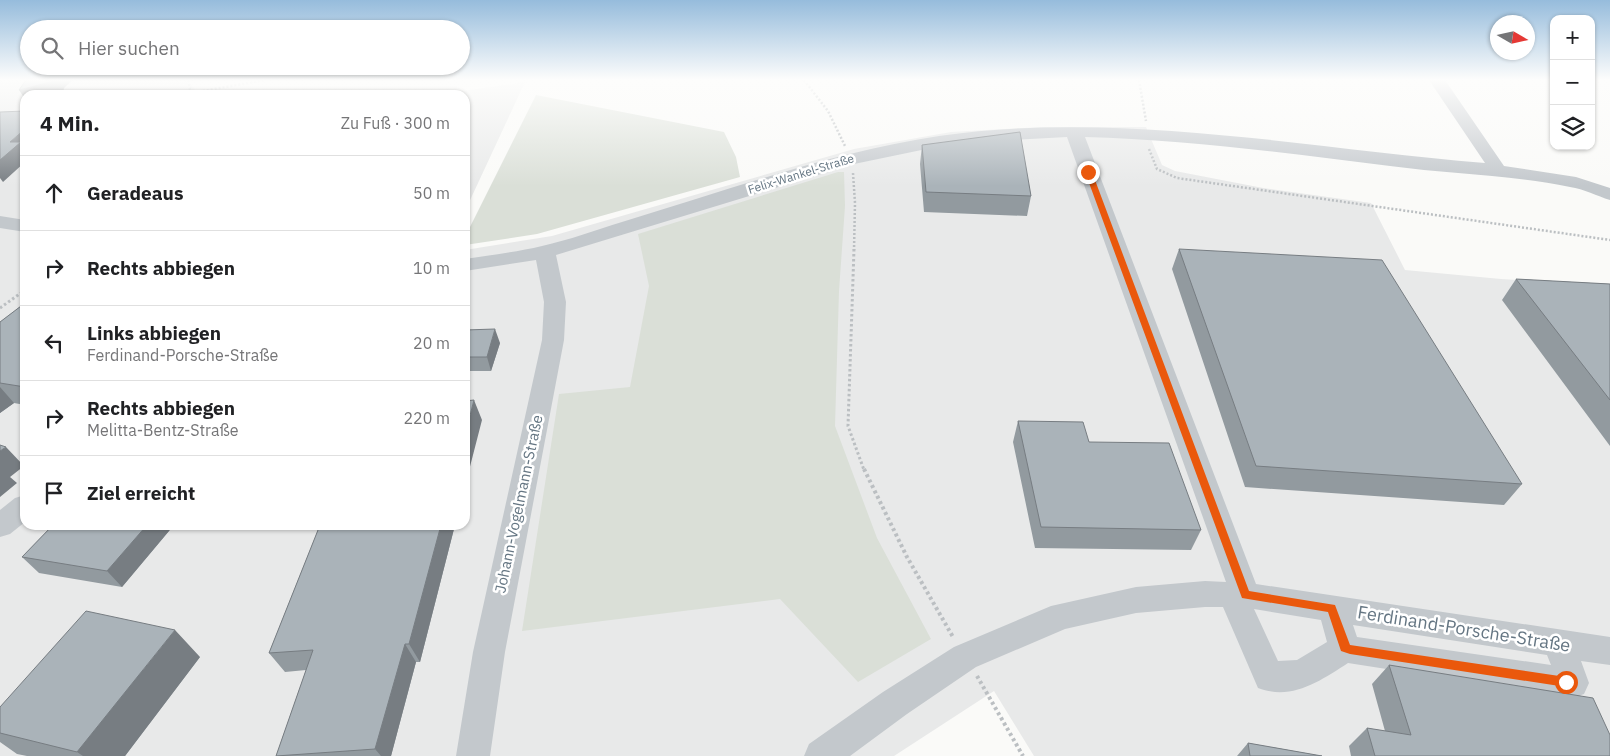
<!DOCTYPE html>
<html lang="de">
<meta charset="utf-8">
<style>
body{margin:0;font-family:"IBM Plex Sans",sans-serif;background:#f6f6f6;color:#202124}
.controls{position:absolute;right:15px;top:15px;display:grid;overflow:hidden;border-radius:10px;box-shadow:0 1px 4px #0004}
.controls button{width:45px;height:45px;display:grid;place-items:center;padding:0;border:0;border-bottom:1px solid #e0e0e0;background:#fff;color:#202124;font:25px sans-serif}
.compass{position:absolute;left:1490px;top:15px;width:45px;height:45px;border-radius:50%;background:#fff;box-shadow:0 1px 4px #0004;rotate:99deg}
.stop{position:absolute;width:15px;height:15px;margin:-11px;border:4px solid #ea580c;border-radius:50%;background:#fff}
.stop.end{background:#ea580c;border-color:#fff;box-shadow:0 1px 5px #0008}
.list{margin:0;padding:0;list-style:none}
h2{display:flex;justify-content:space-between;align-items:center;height:65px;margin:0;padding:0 20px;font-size:21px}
h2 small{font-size:16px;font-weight:400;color:#757577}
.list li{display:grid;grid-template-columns:32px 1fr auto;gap:15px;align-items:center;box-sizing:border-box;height:75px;padding:0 20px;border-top:1px solid #e0e0e0}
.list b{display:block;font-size:19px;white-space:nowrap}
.list p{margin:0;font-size:16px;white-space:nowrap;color:#757577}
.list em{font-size:16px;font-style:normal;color:#757577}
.icon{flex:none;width:28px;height:28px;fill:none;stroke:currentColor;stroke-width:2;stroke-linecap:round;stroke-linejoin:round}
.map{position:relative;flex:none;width:1610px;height:756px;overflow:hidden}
.search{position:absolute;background:#fff;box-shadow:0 1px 4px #0004;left:20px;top:20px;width:450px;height:55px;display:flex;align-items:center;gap:12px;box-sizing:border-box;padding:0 18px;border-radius:28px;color:#757577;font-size:19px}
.panel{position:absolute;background:#fff;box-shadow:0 1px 4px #0004;left:20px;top:90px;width:450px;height:440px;border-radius:15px}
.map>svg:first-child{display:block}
.built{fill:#e8e9e9}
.green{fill:#dadfd7}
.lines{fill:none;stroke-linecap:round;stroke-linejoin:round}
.path-far2{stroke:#bbbfc2;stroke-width:2.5;stroke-dasharray:2 2;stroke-linecap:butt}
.path-far1{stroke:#bbbfc2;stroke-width:3;stroke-dasharray:2.5 2.5;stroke-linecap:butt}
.path{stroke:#bbbfc2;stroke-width:4;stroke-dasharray:3 3;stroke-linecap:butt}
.minor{fill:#c3c8cc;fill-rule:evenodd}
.wall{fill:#929a9f}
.shaded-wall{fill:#777d82}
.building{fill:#aab3b9;stroke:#777d82}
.route{fill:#ea580c}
.labels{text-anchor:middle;stroke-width:5;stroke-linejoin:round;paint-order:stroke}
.far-street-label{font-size:12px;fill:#657683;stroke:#fff}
.street-label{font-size:15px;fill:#657683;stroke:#fff}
.near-street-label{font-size:18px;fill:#657683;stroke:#fff}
</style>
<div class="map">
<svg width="1610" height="756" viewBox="0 0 1610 756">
<rect width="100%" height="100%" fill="#fafaf8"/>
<path class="built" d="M0 80H188L195 90 194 95H25V525H465V250L552 236 854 149 951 132 1041 127H1146L1162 165 1175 171 1263 188 1371 203 1405 270 1501 279 1610 286V756H1034L994 691 894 756H0Z
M525 82 465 211V95H434Z"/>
<path class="green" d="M536 95 724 132 736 157 740 177 537 234 465 245V237Z
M838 172H844L845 206 839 291 835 426 877 538 931 639 858 682 780 599 522 631 559 394 630 387 649 286 638 234Z"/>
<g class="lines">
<path class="path-far2" d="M188 80 191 94
M804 80 828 111 845 146
M1139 80 1146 121
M191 93 265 80
M1149 149 1157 169 1177 178 1610 240
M853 173 855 203 854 250"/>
<path class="path-far1" d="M854 249 848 426 864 470
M0 308 25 290"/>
<path class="path" d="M864 469 907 557 953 637
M977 676 1023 756"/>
<path class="minor" d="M1429 80H1445L1504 166 1576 177 1610 188V200C1597 196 1584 189 1570 187 1511 175 1450 174 1390 166 1289 153 1187 140 1085 137L1256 584 1610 637V665L1581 661 1589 683 1584 694 1573 698 1348 663C1320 681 1292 701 1258 688L1223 607H1205L1136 613 1065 629 976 667 907 714 850 756H804L809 744 883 692 954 647 1051 606 1136 587 1205 581 1226 582 1067 137 973 142 936 147 854 164 556 255 566 302 564 340 505 652 490 756H456L473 652 542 340 544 302 536 260 465 271V259C491 255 517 252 542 246 569 240 596 230 622 222 726 191 831 152 939 136 1120 110 1304 148 1485 163ZM1254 609 1321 620 1327 642 1297 660 1278 661ZM1353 625 1547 655 1551 665 1357 637Z
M0 216 25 220V232L0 228Z
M25 495V522L10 534 0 537V510L15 498Z"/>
</g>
<path class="wall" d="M922 145 1031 196 1027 216 924 212 920 164Z
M1179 249 1522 484 1504 505 1245 487 1172 269Z
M1516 279 1610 284V446L1502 300Z
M25 303V405L14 403 0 413V322Z
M465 330 500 343 491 371H465Z
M1018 421 1089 442 1201 530 1191 550 1035 548 1013 442Z
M53 525H174L122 587 39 573 22 557Z
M320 525H455L420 662H416L391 756H276L306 670 285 672 269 653Z
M200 657 125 756H27L17 754 0 742V707Z
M1389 665 1610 756H1351L1349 746 1367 728 1385 731 1372 684Z
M1248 743 1322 756H1237Z"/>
<path class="shaded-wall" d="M54 80H73L64 88 63 95H25V99L19 90Z
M25 129V162L3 182 0 178V160L10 142Z
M495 329 500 343 491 371 487 357Z
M0 387 14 403 0 413Z
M474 400 482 420 465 486V435Z
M6 447 24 466 10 477 17 483 0 497V451Z
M147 525H174L122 587 107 571Z
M441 525H455L420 662 409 644Z
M175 630 200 657 125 756H83L77 752Z
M405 644 416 662 391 756H381L375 749Z"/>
<path class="building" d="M26 80H54V81L19 90Z
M25 111V129L10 142H21L0 160V112Z
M1020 132 1031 196 926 192 922 145Z
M1179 249 1382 260 1522 484 1256 466Z
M1516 279 1610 284V400Z
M25 303V387L0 383V322Z
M495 329 487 357H465V330Z
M474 400 465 435V401Z
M1018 421 1083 422 1089 442 1169 443 1201 530 1041 527Z
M0 445 6 447 0 451Z
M53 525H147L107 571 22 557Z
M320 525H441L409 644H405L375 749 276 756 313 650 269 653Z
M86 611 175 630 77 752 0 733V707Z
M1389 665 1593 698 1610 735V756H1375L1367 728 1411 735Z
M1248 743 1322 756H1250Z"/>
<linearGradient id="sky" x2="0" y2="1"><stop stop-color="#96bcdc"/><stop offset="0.43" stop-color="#fdfdfc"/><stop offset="1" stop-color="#fdfdfc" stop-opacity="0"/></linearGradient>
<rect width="1610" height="186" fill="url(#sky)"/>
<path class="route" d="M1088 170 1092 172 1249 591 1335 605 1350 645 1566 677 1570 678 1572 682 1570 686 1566 687 1350 654 1341 651 1328 612 1242 598 1085 172Z"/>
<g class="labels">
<g class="far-street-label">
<text transform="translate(801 174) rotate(-17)" y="4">Felix-Wankel-Straße</text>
</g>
<g class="street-label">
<text transform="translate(519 504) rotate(-78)" y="5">Johann-Vogelmann-Straße</text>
</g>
<g class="near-street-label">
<text transform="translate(1464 629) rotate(9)" y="6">Ferdinand-Porsche-Straße</text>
</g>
</g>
</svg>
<div class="controls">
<button>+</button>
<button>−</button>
<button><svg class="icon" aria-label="layers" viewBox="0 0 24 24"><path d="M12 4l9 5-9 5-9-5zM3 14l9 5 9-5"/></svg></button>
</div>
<svg class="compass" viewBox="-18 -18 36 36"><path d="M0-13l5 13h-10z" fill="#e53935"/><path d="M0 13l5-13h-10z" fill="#757577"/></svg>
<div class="stop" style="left:1566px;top:682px"></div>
<div class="stop end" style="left:1088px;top:172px"></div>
<div class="search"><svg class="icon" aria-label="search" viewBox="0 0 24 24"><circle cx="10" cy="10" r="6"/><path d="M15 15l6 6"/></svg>Hier suchen</div>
<section class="panel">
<h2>4 Min.<small>Zu Fuß · 300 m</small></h2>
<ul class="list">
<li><svg class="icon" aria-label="ahead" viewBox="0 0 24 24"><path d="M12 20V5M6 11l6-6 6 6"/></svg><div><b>Geradeaus</b></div><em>50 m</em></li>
<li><svg class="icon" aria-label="right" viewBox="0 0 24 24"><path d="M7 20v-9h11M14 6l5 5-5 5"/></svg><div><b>Rechts abbiegen</b></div><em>10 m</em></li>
<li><svg class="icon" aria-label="left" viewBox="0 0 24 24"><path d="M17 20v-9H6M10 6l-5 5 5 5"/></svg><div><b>Links abbiegen</b><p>Ferdinand-Porsche-Straße</p></div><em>20 m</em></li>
<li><svg class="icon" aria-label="right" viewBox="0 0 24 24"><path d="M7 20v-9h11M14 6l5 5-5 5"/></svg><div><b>Rechts abbiegen</b><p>Melitta-Bentz-Straße</p></div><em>220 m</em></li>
<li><svg class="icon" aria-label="arrive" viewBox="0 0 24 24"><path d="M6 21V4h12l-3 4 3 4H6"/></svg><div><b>Ziel erreicht</b></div></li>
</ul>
</section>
</div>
